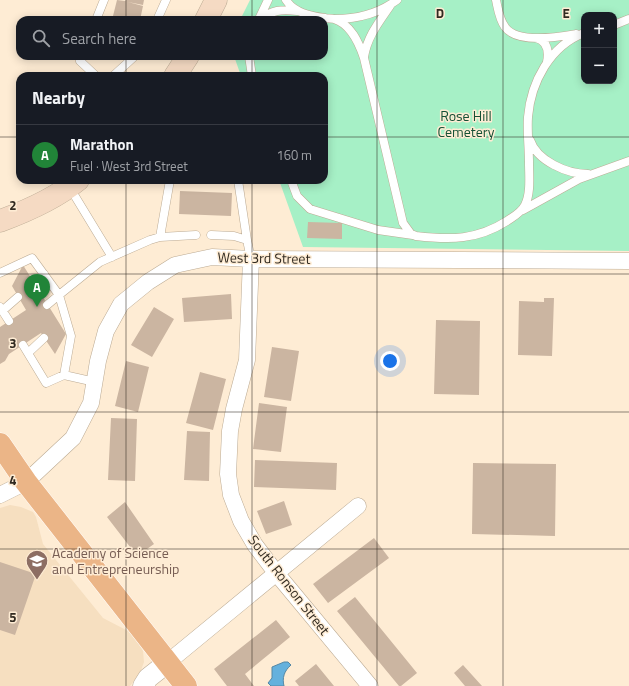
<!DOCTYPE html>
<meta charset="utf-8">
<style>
body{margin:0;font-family:"Titillium Web",sans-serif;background:#242831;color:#f1f3f6}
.controls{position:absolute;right:12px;top:12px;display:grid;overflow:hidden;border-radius:8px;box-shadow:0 2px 10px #0003}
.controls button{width:36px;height:36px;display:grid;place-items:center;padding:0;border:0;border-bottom:1px solid #363941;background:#171b24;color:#f1f3f6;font:20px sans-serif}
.you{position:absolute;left:390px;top:361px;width:14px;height:14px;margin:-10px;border:3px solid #fff;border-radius:50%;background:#1a73e8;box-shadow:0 0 0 6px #1a73e833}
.badge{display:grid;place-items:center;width:26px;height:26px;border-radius:50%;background:#218438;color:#fff;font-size:13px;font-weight:700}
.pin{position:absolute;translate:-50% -33px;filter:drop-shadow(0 1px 2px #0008)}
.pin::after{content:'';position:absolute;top:21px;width:14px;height:12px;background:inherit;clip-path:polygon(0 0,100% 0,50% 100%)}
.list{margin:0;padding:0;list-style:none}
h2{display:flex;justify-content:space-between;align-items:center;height:52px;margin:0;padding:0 16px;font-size:17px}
h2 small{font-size:13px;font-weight:400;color:#9ea1a6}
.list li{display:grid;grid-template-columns:26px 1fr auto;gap:12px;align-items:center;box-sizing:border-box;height:60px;padding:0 16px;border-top:1px solid #363941}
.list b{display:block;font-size:15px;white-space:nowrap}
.list p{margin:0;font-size:13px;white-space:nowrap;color:#9ea1a6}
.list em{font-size:13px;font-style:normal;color:#9ea1a6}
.icon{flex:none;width:22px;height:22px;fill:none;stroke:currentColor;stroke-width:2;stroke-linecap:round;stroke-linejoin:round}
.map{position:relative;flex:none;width:629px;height:686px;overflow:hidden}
.search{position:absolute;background:#171b24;box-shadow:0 2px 10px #0003;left:16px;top:16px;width:312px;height:44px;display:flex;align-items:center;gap:10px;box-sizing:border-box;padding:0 14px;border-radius:12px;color:#9ea1a6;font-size:15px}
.panel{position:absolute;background:#171b24;box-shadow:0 2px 10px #0003;left:16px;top:72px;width:312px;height:112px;border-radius:12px}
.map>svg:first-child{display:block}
.built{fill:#f6dfc0}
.green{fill:#a6f0c6;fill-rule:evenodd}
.water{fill:#65b1dd;stroke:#5588a5}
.building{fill:#cbb5a1}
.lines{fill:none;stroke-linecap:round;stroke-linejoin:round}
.service-casing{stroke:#bcab94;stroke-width:9}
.minor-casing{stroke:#bcab94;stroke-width:17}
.tertiary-casing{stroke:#bcab94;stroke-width:21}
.secondary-casing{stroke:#bcab94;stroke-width:23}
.primary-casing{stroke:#fff;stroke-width:23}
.service{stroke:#fff;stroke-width:8}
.minor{stroke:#fff;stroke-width:16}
.tertiary{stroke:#fff;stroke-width:20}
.secondary{stroke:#f5dac3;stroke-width:22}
.primary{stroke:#ebb587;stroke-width:22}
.grid{fill:none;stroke:#312a21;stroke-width:1;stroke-opacity:0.55}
.labels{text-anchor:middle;stroke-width:3;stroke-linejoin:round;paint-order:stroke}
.park-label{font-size:14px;fill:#145034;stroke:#feecd4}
.street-label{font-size:14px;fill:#312a21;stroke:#feecd4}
.education-label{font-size:14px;fill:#785e54;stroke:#feecd4;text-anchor:start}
.grid-label{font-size:13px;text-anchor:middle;font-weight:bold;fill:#312a21;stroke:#feecd4;stroke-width:3;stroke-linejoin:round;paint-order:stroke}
</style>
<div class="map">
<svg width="629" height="686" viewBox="0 0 629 686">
<rect width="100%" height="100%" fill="#feecd4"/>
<path class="built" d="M10 505 21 507 33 512 36 517 43 544 103 618 130 632 136 639 143 651 144 662 140 673 130 686H0V508Z"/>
<path class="green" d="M250 0H629V251L303 247 279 180H324V76H241L234 56H324V20H240ZM584 15H614V81H584Z"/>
<path class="water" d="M284 662H288L291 665C284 671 282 678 284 686H271L268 683 272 678V667Z"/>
<path class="building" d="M117 0 125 1 126 0H144L143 5 128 2 143 6 140 20H112Z
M180 191 232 193 231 216 179 214Z
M308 222 342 223V239L307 238Z
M23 265 66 334 55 354 41 333 9 354 5 361 0 364V327L26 310 12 286Z
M231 294 232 319 184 322 182 298Z
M544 298H554L552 356 518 355 519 301 544 302Z
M154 307 174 319 152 357 131 345Z
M436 320 480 321 479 395 434 394Z
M272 347 299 351 291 401 264 397Z
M126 361 149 367 138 412 115 406Z
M200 372 226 379 213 430 186 423Z
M259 403 287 407 281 452 253 449Z
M111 418 137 419 135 481 108 480Z
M187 431 210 432 209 481 184 480Z
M255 460 337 463 336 490 254 487Z
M473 463 556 464 555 536 472 534Z
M284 501 292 525 266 534 257 511Z
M125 502 154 544 137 556 107 517Z
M374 538 389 558 328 603 313 584Z
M0 562 36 574 15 635 0 630Z
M355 597 417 673 401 686H399L337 611Z
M276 620 290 637 245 674 254 686H227L214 669Z
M316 664 334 686H299L295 681Z
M463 665 482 686H465L454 673Z"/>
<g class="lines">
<g class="service-casing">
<path id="service" d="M286 0C294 13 311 16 325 18 328 19 331 18 334 19 351 24 359 43 364 58L403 223 411 234 416 236C451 240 477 240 507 221 514 216 521 213 525 205 531 193 529 176 529 163 529 148 527 132 528 117 531 82 550 46 584 33
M496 0C498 9 499 19 505 27 517 44 558 37 576 34
M259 19 268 0
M335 19C358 19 378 14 397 0
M96 20 104 0
M157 20 166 0
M260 20C271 10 282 9 297 11
M614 25 629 19
M536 38C548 41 549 52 547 62
M82 56 80 61 96 76
M249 56 252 76
M364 57C367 37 379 22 390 6
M113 76 135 56
M530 140C537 161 567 174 588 174
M238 180 247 240
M291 180 297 196 310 209 378 230 413 235
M70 188 112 257
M523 210 579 179 629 161
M211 235 234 236 247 240 251 259
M160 237 170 180
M0 273 32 258 59 295 47 305
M34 283 44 274
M0 307 9 321
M2 311 18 297
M23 345 46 383 64 375
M28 353 44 338
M95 382 64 375 71 336 59 295 100 262 150 240 160 237 196 235"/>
</g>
<g class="minor-casing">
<path id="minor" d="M251 259 247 360 234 409 230 431 228 474 231 495 241 521 255 545 277 574 370 686
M0 495 26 482 73 438 91 403 98 361 106 331 121 304 148 282 175 265 212 257 251 259 629 261
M167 663 358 506"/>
</g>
<g class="tertiary-casing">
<path id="tertiary" d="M143 686 148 678 167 663"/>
</g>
<g class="secondary-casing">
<path id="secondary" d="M206 20 216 0
M175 76 188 56
M0 221C27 211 55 199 78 180"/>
</g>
<g class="primary-casing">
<path id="primary" d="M0 444 26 482 186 686"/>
</g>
<use href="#service" class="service"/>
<use href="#minor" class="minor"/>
<use href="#tertiary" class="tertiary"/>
<use href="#secondary" class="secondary"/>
<use href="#primary" class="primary"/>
</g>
<path class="grid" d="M126 0V20M252 0V20M377 0V686M503 0V686M126 56V76M252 56V76M0 137H20M324 137H629M126 180V686M252 180V686M0 274H629M0 412H629M0 549H629"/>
<defs>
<g id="school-pin" transform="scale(1.15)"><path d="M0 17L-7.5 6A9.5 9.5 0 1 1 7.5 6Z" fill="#8d6e63" stroke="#feecd4"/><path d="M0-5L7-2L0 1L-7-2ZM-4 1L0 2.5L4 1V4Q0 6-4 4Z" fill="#fff"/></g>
</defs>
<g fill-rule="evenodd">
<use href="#school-pin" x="37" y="561"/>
</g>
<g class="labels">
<g class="park-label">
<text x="466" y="121">Rose Hill<tspan x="466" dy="16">Cemetery</tspan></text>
</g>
<g class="street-label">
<text transform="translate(264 258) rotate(1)" y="5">West 3rd Street</text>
<text transform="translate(289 585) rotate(52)" y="5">South Ronson Street</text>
</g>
<g class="education-label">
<text x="52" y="558">Academy of Science<tspan x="52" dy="16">and Entrepreneurship</tspan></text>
</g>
</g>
<g class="grid-label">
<text x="440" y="18">D</text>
<text x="566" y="18">E</text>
<text x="13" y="210">2</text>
<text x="13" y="348">3</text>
<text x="13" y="485">4</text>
<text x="13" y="622">5</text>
</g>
</svg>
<div class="controls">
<button>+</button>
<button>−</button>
</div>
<div class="you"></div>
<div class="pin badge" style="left:37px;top:307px">A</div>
<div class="search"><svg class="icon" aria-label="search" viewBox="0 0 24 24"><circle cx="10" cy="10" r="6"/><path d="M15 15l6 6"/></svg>Search here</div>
<section class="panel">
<h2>Nearby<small></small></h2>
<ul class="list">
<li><span class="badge">A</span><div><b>Marathon</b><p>Fuel · West 3rd Street</p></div><em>160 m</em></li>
</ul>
</section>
</div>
